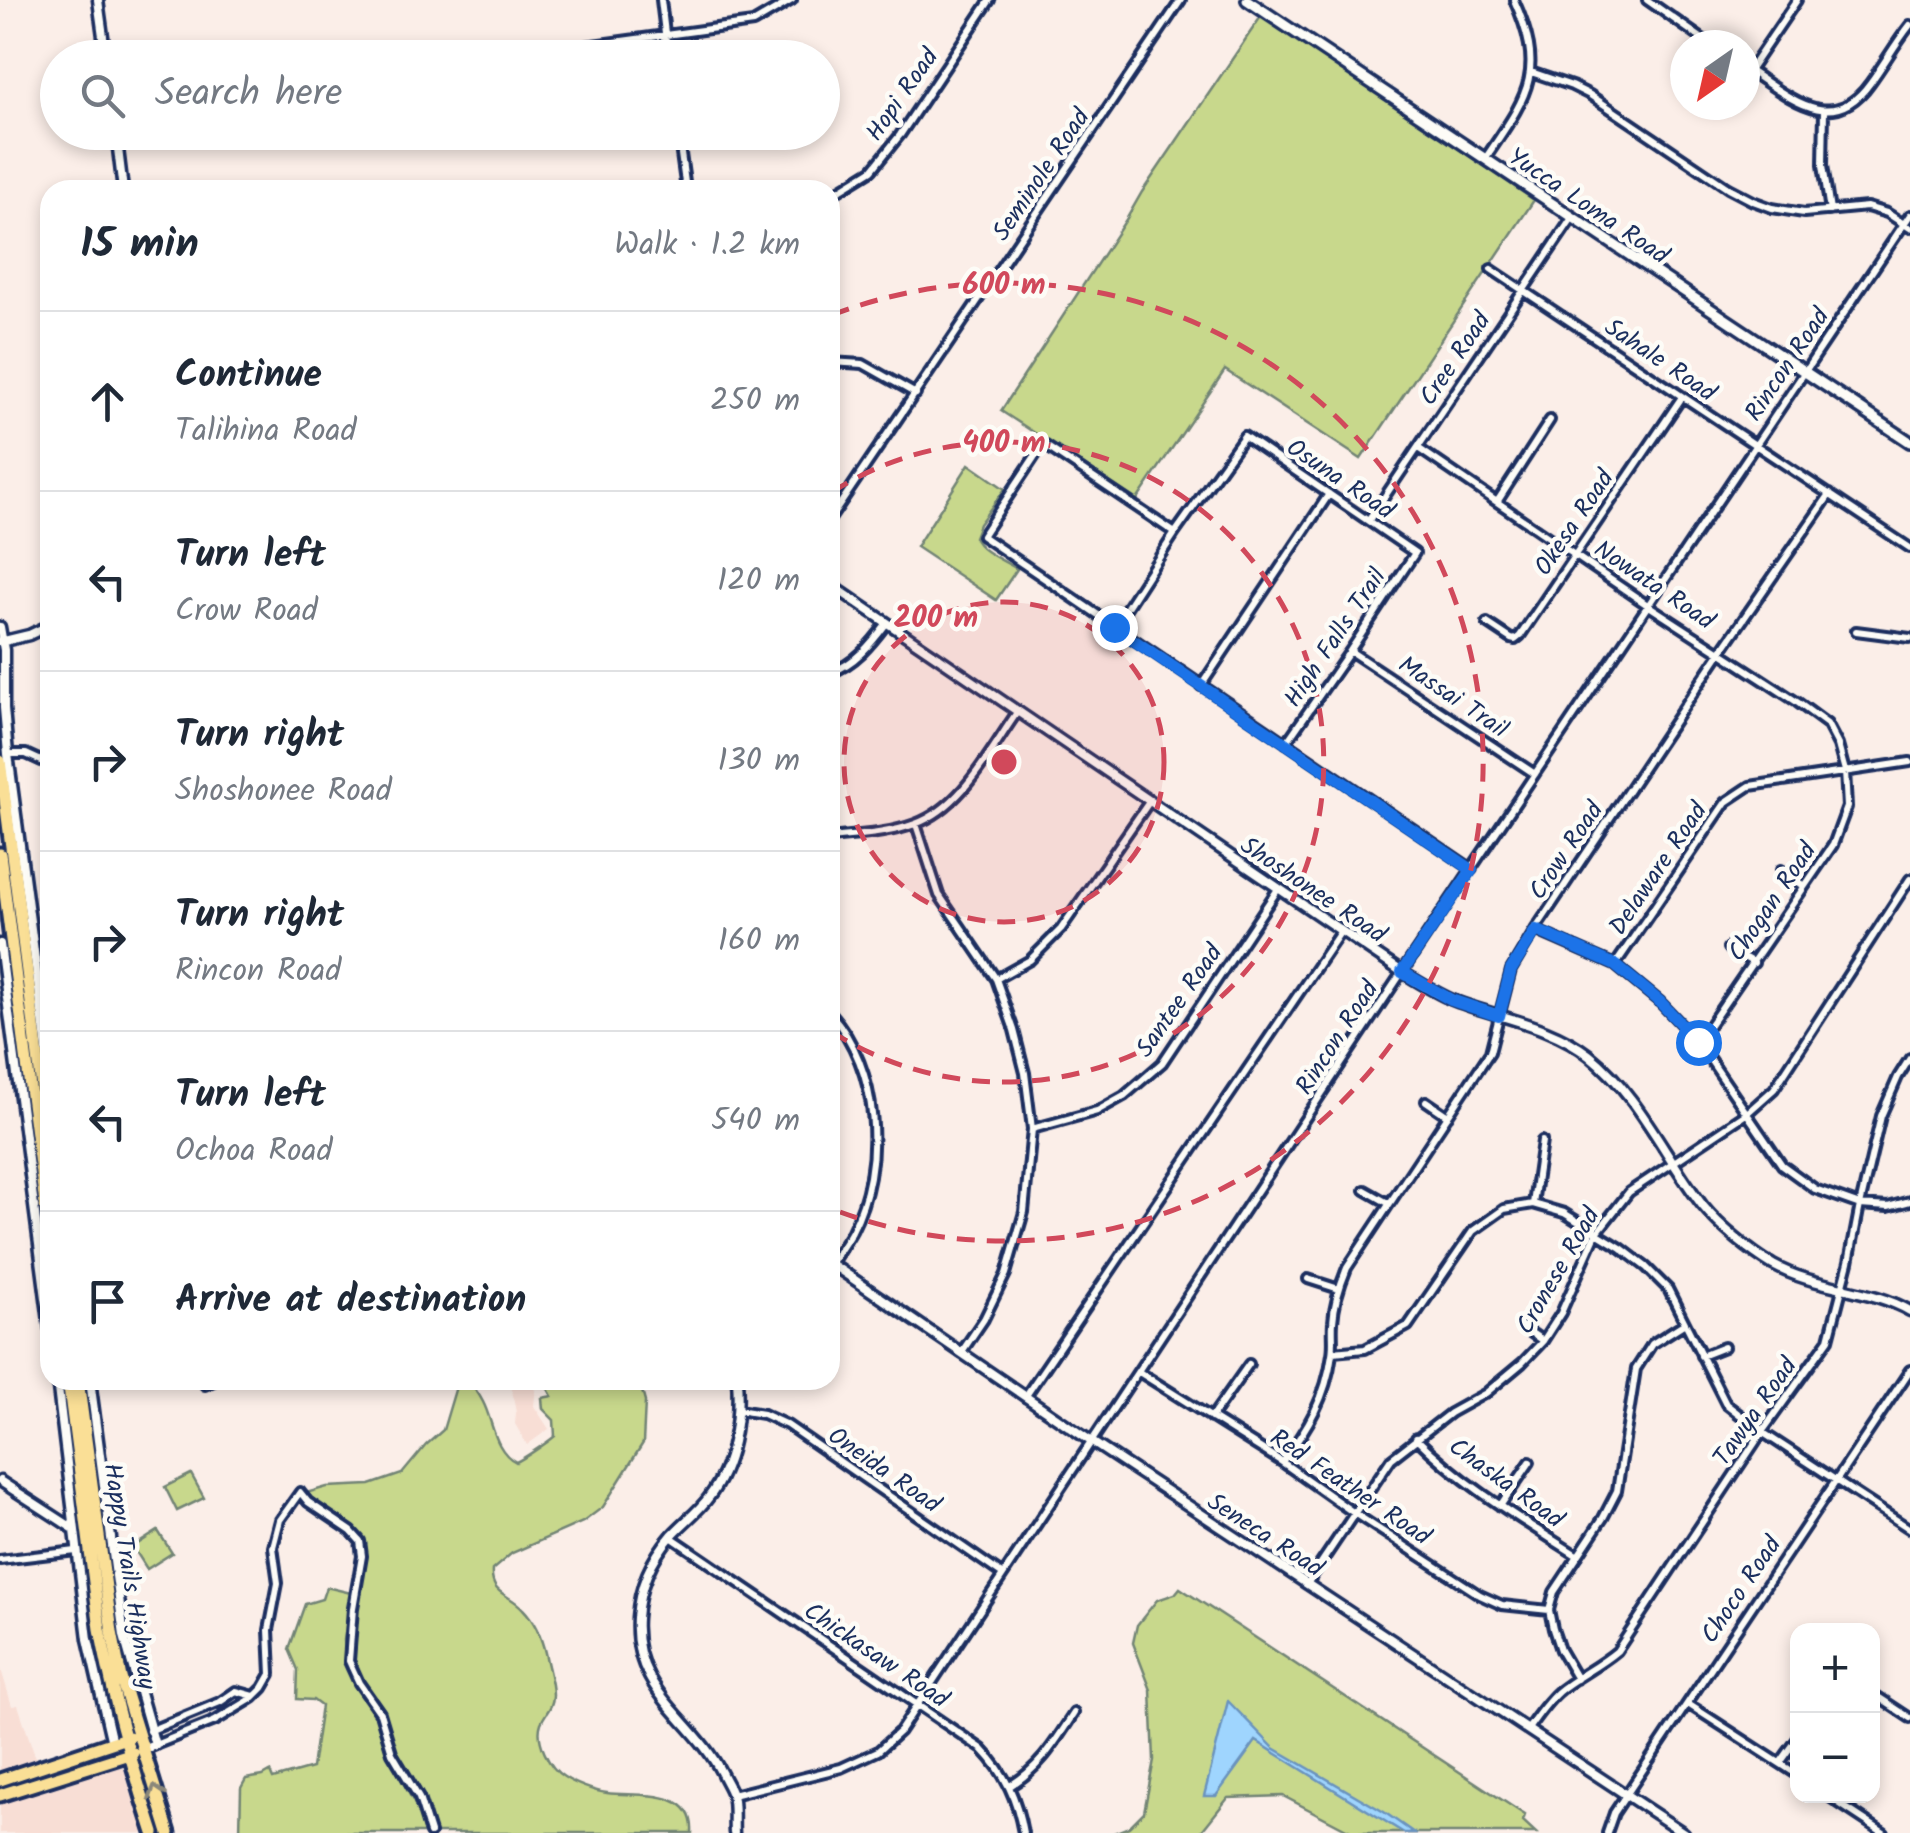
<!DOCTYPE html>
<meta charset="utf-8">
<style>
body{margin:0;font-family:Kalam,sans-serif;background:#f2f2f3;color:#1f2937}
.controls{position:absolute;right:30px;bottom:30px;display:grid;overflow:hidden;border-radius:20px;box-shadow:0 5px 15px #0003}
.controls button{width:90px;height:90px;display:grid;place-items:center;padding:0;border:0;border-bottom:2px solid #e0e1e3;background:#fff;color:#1f2937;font:50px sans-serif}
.compass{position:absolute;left:1670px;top:30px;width:90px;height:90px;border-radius:50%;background:#fff;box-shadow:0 5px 15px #0003;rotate:214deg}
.stop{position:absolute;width:30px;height:30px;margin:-22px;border:8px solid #1a73e8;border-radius:50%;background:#fff}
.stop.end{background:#1a73e8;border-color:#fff;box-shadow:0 2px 10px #0008}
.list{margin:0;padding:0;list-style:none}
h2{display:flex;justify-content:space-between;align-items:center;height:130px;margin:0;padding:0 40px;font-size:42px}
h2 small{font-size:32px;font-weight:400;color:#747a83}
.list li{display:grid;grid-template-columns:65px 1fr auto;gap:30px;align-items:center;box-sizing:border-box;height:180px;padding:0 40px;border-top:2px solid #e0e1e3}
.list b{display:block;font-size:38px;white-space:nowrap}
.list p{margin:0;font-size:32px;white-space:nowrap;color:#747a83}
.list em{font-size:32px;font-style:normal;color:#747a83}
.icon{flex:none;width:55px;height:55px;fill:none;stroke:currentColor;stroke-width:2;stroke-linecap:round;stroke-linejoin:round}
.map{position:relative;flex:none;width:1910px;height:1833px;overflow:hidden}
.search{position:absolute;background:#fff;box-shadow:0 5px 15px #0003;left:40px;top:40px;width:800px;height:110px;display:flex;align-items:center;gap:25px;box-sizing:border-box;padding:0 35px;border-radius:55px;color:#747a83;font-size:38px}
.panel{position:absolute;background:#fff;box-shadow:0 5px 15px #0003;left:40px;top:180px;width:800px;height:1210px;border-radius:30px}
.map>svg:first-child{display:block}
.built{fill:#f8ded5}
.green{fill:#c8d88c;stroke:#728475;stroke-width:2.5}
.water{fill:#9fd5fe;stroke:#6a93be;stroke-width:2.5}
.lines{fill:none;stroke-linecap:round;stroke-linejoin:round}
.minor-casing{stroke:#1b2f5e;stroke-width:14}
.tertiary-casing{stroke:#1b2f5e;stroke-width:15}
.secondary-casing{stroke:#1b2f5e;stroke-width:16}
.primary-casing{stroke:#1b2f5e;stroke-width:19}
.minor{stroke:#fdfcf7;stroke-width:6}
.tertiary{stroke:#fdfcf7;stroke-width:8}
.secondary{stroke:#fdfcf7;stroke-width:9}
.primary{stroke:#fadf96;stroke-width:11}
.oneway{stroke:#8a877a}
.route{stroke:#1a73e8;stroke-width:12}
.ring{fill:none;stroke:#d1495b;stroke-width:5;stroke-dasharray:18 12}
.labels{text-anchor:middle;stroke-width:9;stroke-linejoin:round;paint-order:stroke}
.street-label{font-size:25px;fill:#1b2f5e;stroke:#fdfcf7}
.centre{fill:#d1495b;stroke:#fdfcf7;stroke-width:5}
.ring-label{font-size:30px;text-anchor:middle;font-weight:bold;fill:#d1495b;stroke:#fdfcf7;stroke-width:9;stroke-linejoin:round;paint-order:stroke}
</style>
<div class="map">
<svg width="1910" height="1833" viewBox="0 0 1910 1833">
<rect width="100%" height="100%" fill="#fbeee8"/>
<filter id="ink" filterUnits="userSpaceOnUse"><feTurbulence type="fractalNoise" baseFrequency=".01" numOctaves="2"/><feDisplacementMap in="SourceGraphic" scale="20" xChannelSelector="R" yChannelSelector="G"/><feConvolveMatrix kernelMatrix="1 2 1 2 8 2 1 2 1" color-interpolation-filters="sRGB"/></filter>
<g filter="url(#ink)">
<path class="built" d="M523 1380 532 1381 536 1386 534 1406 549 1429 527 1445 515 1424 516 1413 511 1384Z
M0 1666 12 1706 18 1705 36 1759 0 1771Z
M118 1765 126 1770 147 1833H0V1802Z"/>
<path class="green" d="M1262 15 1534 200 1361 459 1225 370 1137 500 1001 411 1127 218 1142 192Z
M969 464 1005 489 979 524 974 537C980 552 1003 560 1017 569L996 600 916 547Z
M458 1380H468C474 1387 479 1394 483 1402 493 1421 494 1451 516 1462 523 1459 548 1442 555 1436L554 1420 543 1409 542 1398 552 1396 543 1380H639L645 1402 643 1443 603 1507 583 1522 512 1553 492 1570C490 1595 509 1593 523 1609 536 1622 542 1639 546 1657 548 1668 553 1683 553 1695 553 1708 545 1713 541 1723 535 1740 549 1768 564 1777 575 1784 593 1791 607 1793 637 1797 695 1787 692 1833H432L423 1800 396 1754 384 1715 352 1662 354 1619 364 1551 362 1538 356 1530 333 1516 306 1493 327 1487 370 1485 402 1474 426 1445 443 1430Z
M191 1474 204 1498 177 1511 165 1487Z
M158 1531 172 1553 147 1569 133 1547Z
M326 1587 351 1593 344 1640 347 1670 362 1695 377 1714 394 1766 418 1810 424 1833H240L241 1788 246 1779 263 1776 270 1772 273 1779 312 1768 321 1706 313 1700 297 1699 298 1670 289 1649 305 1604 322 1599Z
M1180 1588 1525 1815 1523 1821 1536 1833H1354L1283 1796 1228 1798 1200 1833H1114L1129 1827 1144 1812 1154 1760 1151 1690 1133 1643 1137 1625 1157 1600 1175 1594Z"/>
<path class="water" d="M1228 1701 1274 1748 1384 1812 1414 1833H1404L1256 1741 1216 1796H1204Z"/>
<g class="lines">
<g class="minor-casing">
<path id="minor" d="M661 0 668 58
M1647 0 1711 45
M498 58 753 23 792 0
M1745 68C1787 95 1831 138 1870 83 1884 64 1895 44 1910 25
M1749 71 1797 0
M1531 72 1572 86 1590 95 1728 188 1753 201 1772 208 1804 213 1867 207 1887 213 1910 228
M1824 111 1823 165 1830 211
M678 132 686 190
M1485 159C1527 96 1547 74 1514 0
M830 196 872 170 900 135 990 0
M1491 269 1910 548
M830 362 863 364 916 394
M1418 448 1649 606 1797 702 1827 724 1838 745 1845 771 1847 807 1833 845 1698 1042
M1497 502 1550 420
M830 519 1181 0
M1369 520 1572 218
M1175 533 1043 444 982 536 1472 869
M1487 623 1511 639 1515 640 1520 636 1682 397
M1114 627 1175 533 1244 436 1415 553 1350 651 1286 743
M1856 631 1910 638
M1350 651 1535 774
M830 673C855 664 871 644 886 624
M1201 686 1329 494
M8 754H26L50 765
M916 824 939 895 996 979 1014 1030 1025 1073 1032 1129 1024 1212 1006 1274 984 1319 961 1353
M830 838C857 835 888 834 915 824 963 807 990 750 1018 711
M1781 870 1804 886
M1535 930 1615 965 1660 1002 1698 1042 1782 1165 1815 1189 1860 1205 1888 1207 1910 1201
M1728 948 1754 963
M1615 965 1726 802 1750 786 1910 762
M996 979 1030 960 1061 929 1149 802
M830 1013C880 1069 886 1165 852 1231 846 1242 838 1253 831 1264
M1426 1101 1448 1116
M1032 1129 1097 1111 1124 1096 1162 1063 1278 889
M1365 1190 1388 1203
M1533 1204 1542 1141
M1308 1279 1339 1289
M1520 1325 1543 1341
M1333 1352 1365 1349 1408 1326 1473 1231 1504 1209 1533 1204 1564 1213 1621 1248 1646 1267 1668 1289 1726 1404 1762 1432 1910 1529
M1701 1356 1724 1347
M1139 1372 1282 1462 1354 1513 1480 1595 1502 1605 1549 1610
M205 1385 216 1380
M1025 1397 1341 931
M738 1410 763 1414 787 1425 1003 1575
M1211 1418 1249 1364
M1416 1438C1464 1486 1522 1520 1578 1556
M1282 1462C1308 1428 1326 1398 1332 1354 1334 1344 1332 1333 1333 1322 1334 1304 1340 1285 1347 1268L1490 1052 1511 970 1535 930 1720 653 1830 494
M1500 1506 1530 1462
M671 1537 982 1749C1006 1774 1017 1799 1023 1833
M0 1560 76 1551
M1307 1584 1391 1459 1450 1413 1486 1393 1522 1363 1543 1341 1561 1313 1596 1234 1629 1192 1746 1114 1774 1089 1910 879
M1577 1679 1560 1650 1553 1629 1549 1610 1554 1592 1603 1518 1617 1491 1636 1369 1652 1344 1685 1323
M1872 1693 1910 1718
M1688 1704 1798 1775
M1528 1729C1537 1716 1546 1703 1558 1692 1576 1677 1598 1667 1617 1651L1762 1432 1829 1339 1849 1262 1860 1205 1881 1116 1898 1077 1910 1058
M149 1731 220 1702 236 1691 254 1696
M155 1745 215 1721 253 1698 263 1688 271 1674 269 1630 278 1583 273 1547 280 1520 300 1492 308 1502 351 1531 360 1541 362 1556 353 1608 349 1661 359 1683 380 1713 392 1753 419 1798 430 1833
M1780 1763 1798 1738
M1010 1786C1041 1767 1055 1742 1074 1713
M732 1795 841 1768 878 1751 900 1731 1402 972 1910 215
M1828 1796 1884 1833
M1607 1833 1614 1813 1910 1370"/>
</g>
<g class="tertiary-casing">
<path id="tertiary" d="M98 0 106 58
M116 132 123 190
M830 584 1402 972C1419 982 1437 994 1455 1001 1500 1018 1551 1025 1589 1055 1639 1095 1665 1157 1703 1206 1720 1227 1751 1252 1773 1265 1816 1289 1868 1287 1910 1311
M0 627 4 650V708L8 754 50 1073
M0 642 29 635 50 625
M0 944 50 1329
M830 1263 1092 1442 1684 1833
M57 1380 88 1639 112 1743
M90 1380 124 1636 155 1745 142 1750
M0 1481 74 1529
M734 1833C733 1821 735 1806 732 1795 730 1788 725 1781 722 1774 694 1718 632 1693 637 1618 639 1587 652 1558 672 1535 684 1522 699 1511 709 1497 733 1466 740 1418 737 1380"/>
</g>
<g class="secondary-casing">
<path id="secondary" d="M1247 0 1910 442"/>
</g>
<g class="primary-casing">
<path id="primary" d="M0 761 50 1150
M0 854 50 1243
M68 1380 100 1629C113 1699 132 1766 154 1833
M78 1380 112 1632 121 1678 169 1833
M0 1780 129 1737
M0 1795 133 1753"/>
</g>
<use href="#minor" class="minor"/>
<use href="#tertiary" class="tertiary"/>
<use href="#secondary" class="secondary"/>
<use href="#primary" class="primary"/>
</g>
<defs><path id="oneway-chevron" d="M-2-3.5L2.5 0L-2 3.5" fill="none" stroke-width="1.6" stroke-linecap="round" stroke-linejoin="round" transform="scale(2.5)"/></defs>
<use class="oneway" href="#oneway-chevron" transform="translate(156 1792) rotate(-108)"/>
</g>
<g class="lines" filter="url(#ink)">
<path class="route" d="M1114 627 1472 870 1402 972 1451 1000 1499 1016 1511 970 1536 930 1615 965 1660 1002 1698 1042"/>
</g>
<circle cx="1004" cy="762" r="160" fill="#d1495b" fill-opacity=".12"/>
<g class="ring">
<circle cx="1004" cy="762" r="160"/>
<path d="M832 492A320 320 0 1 1 832 1032"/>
<path d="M832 315A479 479 0 1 1 832 1209"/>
</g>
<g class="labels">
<g class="street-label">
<text transform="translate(901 94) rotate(-55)" y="9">Hopi Road</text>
<text transform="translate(1040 174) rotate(-56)" y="9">Seminole Road</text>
<text transform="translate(1589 205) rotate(34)" y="9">Yucca Loma Road</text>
<text transform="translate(1454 358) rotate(-56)" y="9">Cree Road</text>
<text transform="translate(1661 359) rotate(34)" y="9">Sahale Road</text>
<text transform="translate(1786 364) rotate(-56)" y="9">Rincon Road</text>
<text transform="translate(1341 478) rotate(34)" y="9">Osuna Road</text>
<text transform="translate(1573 522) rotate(-56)" y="9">Okesa Road</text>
<text transform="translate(1655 584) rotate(34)" y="9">Nowata Road</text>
<text transform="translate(1334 637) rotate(-56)" y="9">High Falls Trail</text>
<text transform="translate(1454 696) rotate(34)" y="9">Massai Trail</text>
<text transform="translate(1565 850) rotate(-56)" y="9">Crow Road</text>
<text transform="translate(1657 868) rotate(-56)" y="9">Delaware Road</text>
<text transform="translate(1314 889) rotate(34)" y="9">Shoshonee Road</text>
<text transform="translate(1771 901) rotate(-56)" y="9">Chogan Road</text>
<text transform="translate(1178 1000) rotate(-55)" y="9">Santee Road</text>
<text transform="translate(1336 1037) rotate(-57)" y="9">Rincon Road</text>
<text transform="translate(1557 1270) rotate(-60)" y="9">Cronese Road</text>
<text transform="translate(1754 1411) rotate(-55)" y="9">Tawya Road</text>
<text transform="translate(885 1469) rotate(35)" y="9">Oneida Road</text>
<text transform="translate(1507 1482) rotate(36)" y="9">Chaska Road</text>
<text transform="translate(1351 1486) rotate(34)" y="9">Red Feather Road</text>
<text transform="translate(1266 1534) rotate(33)" y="9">Seneca Road</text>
<text transform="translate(131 1576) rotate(81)" y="9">Happy Trails Highway</text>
<text transform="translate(1740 1589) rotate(-56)" y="9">Choco Road</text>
<text transform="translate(877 1654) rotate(34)" y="9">Chickasaw Road</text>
</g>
</g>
<circle cx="1004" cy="762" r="15" class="centre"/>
<g class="ring-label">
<text x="1004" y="294">600 m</text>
<text x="1004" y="452">400 m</text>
<text x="936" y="627">200 m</text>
</g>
</svg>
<div class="controls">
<button>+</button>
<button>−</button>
</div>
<svg class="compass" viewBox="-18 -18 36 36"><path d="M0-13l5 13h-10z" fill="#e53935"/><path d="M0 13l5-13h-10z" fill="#747a83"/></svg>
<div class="stop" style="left:1698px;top:1042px"></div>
<div class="stop end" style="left:1114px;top:627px"></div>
<div class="search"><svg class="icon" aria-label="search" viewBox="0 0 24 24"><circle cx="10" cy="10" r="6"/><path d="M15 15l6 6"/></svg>Search here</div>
<section class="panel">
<h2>15 min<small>Walk · 1.2 km</small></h2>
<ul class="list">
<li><svg class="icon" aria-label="ahead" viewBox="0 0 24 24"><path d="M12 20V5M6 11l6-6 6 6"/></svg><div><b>Continue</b><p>Talihina Road</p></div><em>250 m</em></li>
<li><svg class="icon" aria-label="left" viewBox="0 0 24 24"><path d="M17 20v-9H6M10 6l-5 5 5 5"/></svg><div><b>Turn left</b><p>Crow Road</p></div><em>120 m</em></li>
<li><svg class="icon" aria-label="right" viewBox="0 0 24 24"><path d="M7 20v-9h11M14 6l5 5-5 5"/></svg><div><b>Turn right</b><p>Shoshonee Road</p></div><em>130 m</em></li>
<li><svg class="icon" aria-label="right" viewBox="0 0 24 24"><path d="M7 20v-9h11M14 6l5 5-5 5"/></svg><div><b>Turn right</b><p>Rincon Road</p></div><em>160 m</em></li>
<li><svg class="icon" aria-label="left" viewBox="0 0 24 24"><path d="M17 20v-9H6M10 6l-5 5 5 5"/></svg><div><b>Turn left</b><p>Ochoa Road</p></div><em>540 m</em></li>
<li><svg class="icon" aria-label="arrive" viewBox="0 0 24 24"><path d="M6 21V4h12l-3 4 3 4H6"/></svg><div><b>Arrive at destination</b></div></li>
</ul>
</section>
</div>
